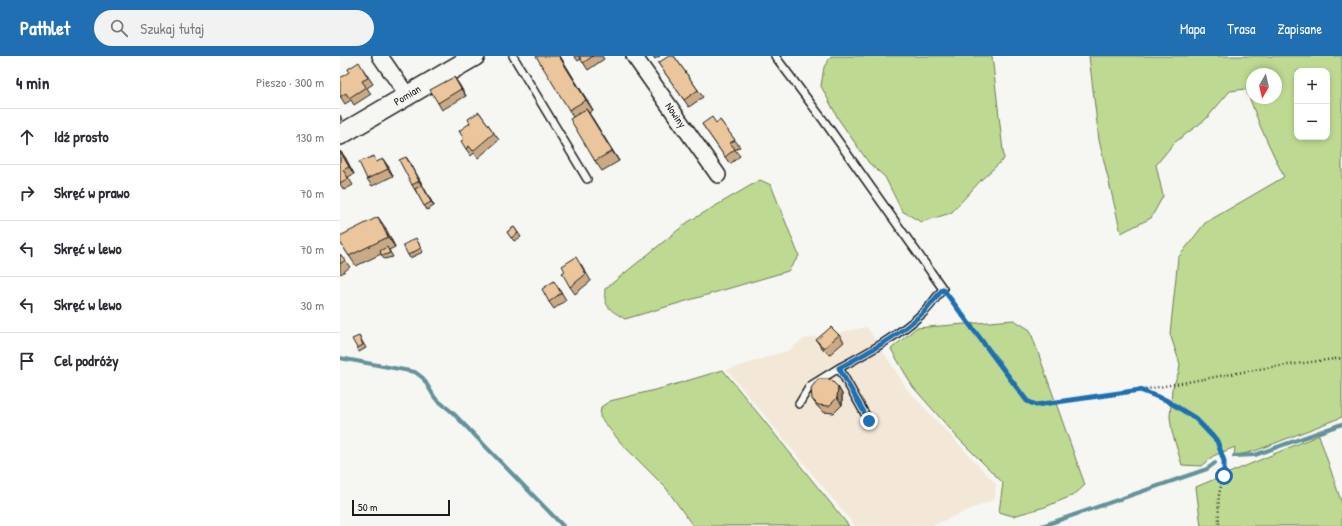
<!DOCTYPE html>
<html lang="pl">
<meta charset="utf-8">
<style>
body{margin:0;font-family:"Patrick Hand",sans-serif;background:#f2f2f3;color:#2b2b33}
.controls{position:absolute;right:12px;top:12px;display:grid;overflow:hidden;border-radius:8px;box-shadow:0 2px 6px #0003}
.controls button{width:36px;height:36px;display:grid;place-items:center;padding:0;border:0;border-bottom:1px solid #e1e1e2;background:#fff;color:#2b2b33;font:20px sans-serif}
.compass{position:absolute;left:906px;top:12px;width:36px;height:36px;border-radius:50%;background:#fff;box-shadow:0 2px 6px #0003;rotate:188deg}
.scale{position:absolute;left:12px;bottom:10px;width:98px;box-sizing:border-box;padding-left:4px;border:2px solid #1c1c1c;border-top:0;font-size:11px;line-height:14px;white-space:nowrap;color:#1c1c1c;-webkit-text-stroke:3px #f6f6f2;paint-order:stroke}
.stop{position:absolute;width:12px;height:12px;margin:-9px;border:3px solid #1f6fb2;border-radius:50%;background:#fff}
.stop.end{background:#1f6fb2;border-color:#fff;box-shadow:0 1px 4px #0008}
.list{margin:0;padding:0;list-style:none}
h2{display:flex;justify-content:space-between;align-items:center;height:52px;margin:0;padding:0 16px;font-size:17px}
h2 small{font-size:13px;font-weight:400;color:#7c7c81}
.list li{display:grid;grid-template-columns:26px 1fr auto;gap:12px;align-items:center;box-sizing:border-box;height:56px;padding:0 16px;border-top:1px solid #e1e1e2}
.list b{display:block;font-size:15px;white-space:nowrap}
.list em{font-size:13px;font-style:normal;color:#7c7c81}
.icon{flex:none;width:22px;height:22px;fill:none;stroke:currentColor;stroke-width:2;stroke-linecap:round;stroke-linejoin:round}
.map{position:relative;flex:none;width:1002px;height:470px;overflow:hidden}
header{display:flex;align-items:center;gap:24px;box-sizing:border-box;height:56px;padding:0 20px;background:#1f6fb2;color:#fff}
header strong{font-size:19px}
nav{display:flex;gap:22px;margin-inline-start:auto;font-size:14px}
.search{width:280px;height:36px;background:#f2f2f3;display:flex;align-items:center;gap:10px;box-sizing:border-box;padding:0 14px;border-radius:22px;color:#7c7c81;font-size:15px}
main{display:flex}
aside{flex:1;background:#fff}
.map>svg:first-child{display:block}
.built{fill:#f3e8d8}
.green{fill:#beda92;stroke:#6d7b57;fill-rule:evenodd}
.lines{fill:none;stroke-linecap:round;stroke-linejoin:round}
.stream{stroke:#62929a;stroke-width:4}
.service-casing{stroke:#1c1c1c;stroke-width:10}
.minor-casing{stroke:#1c1c1c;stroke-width:18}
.tertiary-casing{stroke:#1c1c1c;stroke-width:22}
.path{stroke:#1c1c1c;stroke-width:2.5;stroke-dasharray:1 3;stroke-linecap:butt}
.service{stroke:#f6f6f2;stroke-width:7}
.minor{stroke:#f6f6f2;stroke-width:15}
.tertiary{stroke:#f6f6f2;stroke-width:19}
.wall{fill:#caaa86;stroke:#1c1c1c}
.shaded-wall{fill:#a48b6d;stroke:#1c1c1c}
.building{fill:#ebc69c;stroke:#1c1c1c}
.route{stroke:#1f6fb2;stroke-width:5}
.labels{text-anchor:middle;stroke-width:3;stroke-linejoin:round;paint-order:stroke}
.street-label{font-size:11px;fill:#1c1c1c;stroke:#f6f6f2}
</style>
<header>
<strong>Pathlet</strong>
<div class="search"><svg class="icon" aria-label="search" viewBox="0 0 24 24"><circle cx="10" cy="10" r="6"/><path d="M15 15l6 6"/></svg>Szukaj tutaj</div>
<nav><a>Mapa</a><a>Trasa</a><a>Zapisane</a></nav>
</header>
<main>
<aside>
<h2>4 min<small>Pieszo · 300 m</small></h2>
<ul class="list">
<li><svg class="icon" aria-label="ahead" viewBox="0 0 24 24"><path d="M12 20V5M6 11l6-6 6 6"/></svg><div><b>Idź prosto</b></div><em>130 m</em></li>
<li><svg class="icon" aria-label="right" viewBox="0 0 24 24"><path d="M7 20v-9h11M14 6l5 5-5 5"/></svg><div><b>Skręć w prawo</b></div><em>70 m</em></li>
<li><svg class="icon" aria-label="left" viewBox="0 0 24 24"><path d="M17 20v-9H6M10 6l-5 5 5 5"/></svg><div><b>Skręć w lewo</b></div><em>70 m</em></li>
<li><svg class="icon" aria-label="left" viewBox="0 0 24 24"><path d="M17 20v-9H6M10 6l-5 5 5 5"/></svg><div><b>Skręć w lewo</b></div><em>30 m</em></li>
<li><svg class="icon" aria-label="arrive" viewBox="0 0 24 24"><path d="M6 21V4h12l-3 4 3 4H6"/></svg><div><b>Cel podróży</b></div></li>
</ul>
</aside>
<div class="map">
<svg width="1002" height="470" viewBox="0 0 1002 470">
<rect width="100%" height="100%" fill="#f6f6f2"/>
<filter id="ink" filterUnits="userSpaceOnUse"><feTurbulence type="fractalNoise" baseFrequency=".025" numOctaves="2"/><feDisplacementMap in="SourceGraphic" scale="8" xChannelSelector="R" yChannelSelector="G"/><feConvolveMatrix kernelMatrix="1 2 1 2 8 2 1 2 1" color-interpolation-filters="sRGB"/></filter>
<g filter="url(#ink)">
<path class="built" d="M527 271 568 334 656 428 655 443 591 470H515L387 314 449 294 464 283Z"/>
<path class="green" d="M491 0H652L664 103 642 123 611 157 581 166 562 155 545 121 529 107 499 64 481 30 484 11Z
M749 0H1002V361L915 395 894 400 895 391 873 400 862 410 842 409 832 376 830 361 832 333 839 316 840 308 830 278 838 202 865 167 944 121 921 72 906 33 890 35 866 63 834 87 816 109 823 140 811 162 781 177 759 84ZM957 15H987V81H957ZM912 18H936V42H912Z
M420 124 431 129 459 200 448 215 285 263C271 254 263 252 265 233L348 166Z
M674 264 690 274 745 429 734 439 705 451 673 460 659 456 663 427 618 382 573 331 551 293 576 272Z
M383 314 509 470H353L326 432 281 387 260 361 261 351 270 345 323 332Z
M979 379 1002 448V470H861L856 431Z"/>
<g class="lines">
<path class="stream" d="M0 302 75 316 83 322 95 342 112 356 223 470
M894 400 915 399 1002 368
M702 470 867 413 875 407"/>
<g class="service-casing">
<path id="service" d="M173 0 247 123
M435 0 484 65 603 233C596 241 590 251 583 257 558 280 529 296 499 312
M459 348 470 330 499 312 529 365"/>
</g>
<g class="minor-casing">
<path id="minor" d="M40 0 67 39
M294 0 378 119"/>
</g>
<g class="tertiary-casing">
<path id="tertiary" d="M0 79 135 0"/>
</g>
<path class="path" d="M608 240 678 334 687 345 695 349 780 338 925 312 1002 302
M801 334C831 347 880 368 884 406 885 417 881 428 879 439 878 449 879 460 879 470"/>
<use href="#service" class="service"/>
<use href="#minor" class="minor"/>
<use href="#tertiary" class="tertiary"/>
</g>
<path class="wall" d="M220 0 253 54 249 57 279 105 262 115 255 105 233 61 229 54Z
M234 0H262L264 3 248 14 241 3 238 5Z
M313 0H320L315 3Z
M334 0 363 41 349 51 318 7Z
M23 13 33 28 27 32 31 38 14 49 11 44 5 48 0 40Z
M114 21 126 40 102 54 98 47Z
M139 56 159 84 138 102 134 97 131 100 126 93 124 83 130 67Z
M0 59 2 63 0 65Z
M380 64 400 91 395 94 400 100 390 108 362 68 376 67Z
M0 95 5 101 14 118 8 121 13 129 4 134 0 128Z
M71 108 94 150 87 154 72 129Z
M48 110 53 120 32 130 27 123Z
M45 171 55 191 49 194 53 201 44 203 41 198 16 210 0 186Z
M174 171 181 181 174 185 167 176Z
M78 186 83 196 70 202 68 199Z
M0 198 10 211 1 218 0 216Z
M241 208 251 225 235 238 230 231Z
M219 232 226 244 214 253 209 246Z
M499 279 504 286 489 299 481 291 476 284Z
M19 280 26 292 19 296 17 292Z
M498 331 502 338V349L494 357 483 356 477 350 472 343Z"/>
<path class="shaded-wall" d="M219 0H220L253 54 246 44Z
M114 21 119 28 126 40 121 33Z
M246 53 253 63 279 105 272 95Z
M0 95 5 101 14 118 9 111Z
M66 101 71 108 94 150 79 125Z
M43 103 48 110 53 120 48 113Z
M38 161 45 171 55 191 48 181Z
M498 331 502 338V349L497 342Z"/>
<path class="building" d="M196 0H219L246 44 229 54Z
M239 0H253L243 7Z
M329 0H334L358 34 344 44 318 7Z
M19 6 28 22 22 25 26 31 9 42 6 37 0 41V22L9 16 8 13Z
M114 21 121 33 98 47 90 34Z
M246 53 272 95 255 105 230 63Z
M139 56 154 77 133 95 129 90 126 93 121 85 124 83 119 75 130 67 128 63Z
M372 61 376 67 380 64 395 84 390 87 395 93 385 101 362 68Z
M0 95 9 111 3 114 8 122 0 127Z
M34 100 36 106 43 103 48 113 27 123 19 106Z
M66 101 79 125 72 129 59 104Z
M82 129 91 146 84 150 75 133Z
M38 161 48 181 9 200 0 186V180Z
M174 171 178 177 171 182 167 176Z
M76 182 81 192 68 199 63 189Z
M47 191 50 197 42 200 40 195Z
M0 198 5 204 0 208Z
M236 201 246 218 230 231 222 217 225 215 222 210Z
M214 225 221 237 209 246 202 233Z
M491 271 499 279 484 292 476 284Z
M19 280 23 289 17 292 12 283Z
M478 323H490L498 331 497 342 489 350 478 349 472 343 471 332Z"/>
</g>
<g class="lines" filter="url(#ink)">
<path class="route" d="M529 365 499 312C529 296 558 280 583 257 590 250 596 241 603 233L687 345 696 349 800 334 826 344 855 362 877 385 884 405V420"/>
</g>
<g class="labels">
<g class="street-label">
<text transform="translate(67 39) rotate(-31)" y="4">Pomian</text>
<text transform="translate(336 59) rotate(55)" y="4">Nowiny</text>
</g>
</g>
</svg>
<div class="controls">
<button>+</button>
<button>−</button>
</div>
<svg class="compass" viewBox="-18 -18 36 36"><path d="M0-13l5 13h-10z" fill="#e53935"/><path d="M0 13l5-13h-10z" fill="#7c7c81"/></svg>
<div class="scale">50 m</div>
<div class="stop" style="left:884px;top:420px"></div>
<div class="stop end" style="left:529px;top:365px"></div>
</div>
</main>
